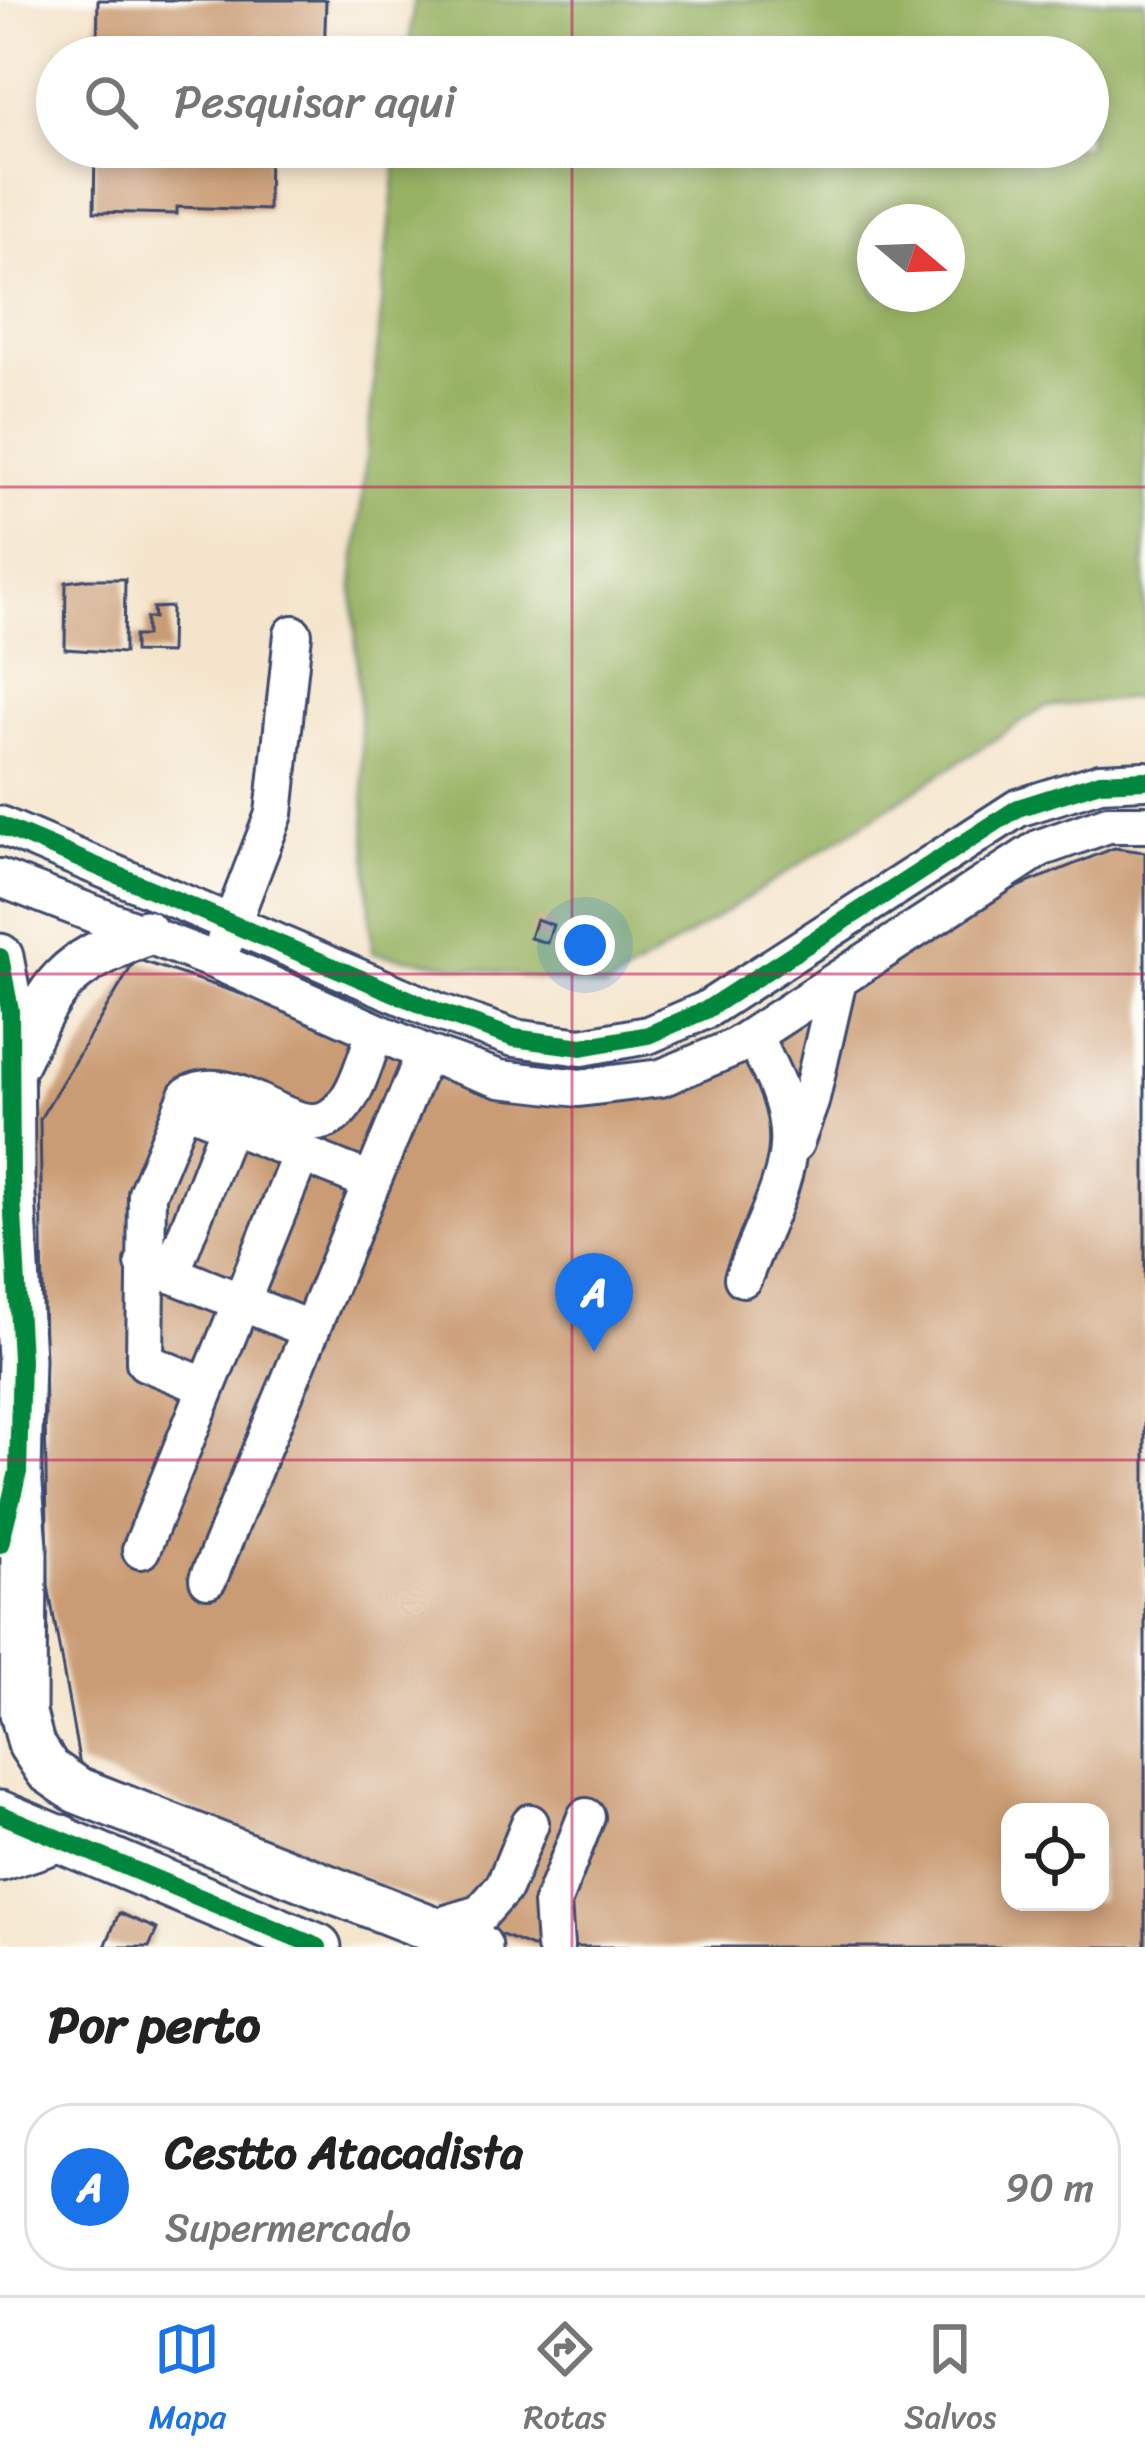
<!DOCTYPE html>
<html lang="pt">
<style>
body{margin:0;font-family:Sriracha,sans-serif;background:#f2f2f2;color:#222}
.controls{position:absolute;right:36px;bottom:36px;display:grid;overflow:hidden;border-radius:24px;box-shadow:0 6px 18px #0003}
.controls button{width:108px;height:108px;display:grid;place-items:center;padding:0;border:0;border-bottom:3px solid #e0e0e0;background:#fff;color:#222;font:60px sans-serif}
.compass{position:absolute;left:857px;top:204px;width:108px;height:108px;border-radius:50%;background:#fff;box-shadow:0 6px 18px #0003;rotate:109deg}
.you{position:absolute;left:585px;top:945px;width:42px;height:42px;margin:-30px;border:9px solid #fff;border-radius:50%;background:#1a73e8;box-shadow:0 0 0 18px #1a73e833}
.badge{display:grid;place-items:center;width:78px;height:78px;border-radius:50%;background:#1a73e8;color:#fff;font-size:39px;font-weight:700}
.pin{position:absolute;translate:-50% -99px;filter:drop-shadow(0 3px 6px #0008)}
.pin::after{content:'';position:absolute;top:63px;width:42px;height:36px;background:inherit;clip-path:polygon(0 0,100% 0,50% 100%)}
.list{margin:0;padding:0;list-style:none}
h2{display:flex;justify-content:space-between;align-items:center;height:156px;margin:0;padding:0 48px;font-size:51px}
h2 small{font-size:39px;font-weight:400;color:#767676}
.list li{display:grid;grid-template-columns:78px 1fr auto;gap:36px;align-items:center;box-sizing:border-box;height:168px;margin:0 24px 24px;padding:0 24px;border:3px solid #e0e0e0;border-radius:48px}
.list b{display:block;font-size:45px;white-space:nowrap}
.list p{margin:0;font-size:39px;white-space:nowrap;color:#767676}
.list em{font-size:39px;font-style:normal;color:#767676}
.icon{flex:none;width:66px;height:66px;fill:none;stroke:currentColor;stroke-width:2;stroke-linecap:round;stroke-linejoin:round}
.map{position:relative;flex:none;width:1145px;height:1947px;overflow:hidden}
.search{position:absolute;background:#fff;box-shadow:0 6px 18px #0003;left:36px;right:36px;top:36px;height:132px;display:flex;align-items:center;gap:30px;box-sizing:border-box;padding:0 42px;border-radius:66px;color:#767676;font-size:45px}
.sheet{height:348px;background:#fff}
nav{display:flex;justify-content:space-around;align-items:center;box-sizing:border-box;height:168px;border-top:3px solid #e0e0e0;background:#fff;font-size:33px;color:#767676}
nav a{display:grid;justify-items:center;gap:6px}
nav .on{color:#1a73e8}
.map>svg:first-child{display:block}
.forest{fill:#98b264;stroke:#5a7061;stroke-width:3;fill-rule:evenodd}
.building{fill:#ca9c75;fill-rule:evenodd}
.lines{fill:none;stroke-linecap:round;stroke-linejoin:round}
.minor-casing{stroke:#3c4a6e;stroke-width:42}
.major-casing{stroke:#3c4a6e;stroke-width:51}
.minor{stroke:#fff;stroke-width:36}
.major{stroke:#fff;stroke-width:45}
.cycleway-casing{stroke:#fdfcf7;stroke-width:26}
.cycleway{stroke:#00873e;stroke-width:18}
.grid{fill:none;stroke:#c2185b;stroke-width:3;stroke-opacity:0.55}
</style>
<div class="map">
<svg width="1145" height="1947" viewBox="0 0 1145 1947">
<rect width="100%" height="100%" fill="#fdfcf7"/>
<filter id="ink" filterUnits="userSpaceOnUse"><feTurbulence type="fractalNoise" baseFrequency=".00833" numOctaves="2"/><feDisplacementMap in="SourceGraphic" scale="24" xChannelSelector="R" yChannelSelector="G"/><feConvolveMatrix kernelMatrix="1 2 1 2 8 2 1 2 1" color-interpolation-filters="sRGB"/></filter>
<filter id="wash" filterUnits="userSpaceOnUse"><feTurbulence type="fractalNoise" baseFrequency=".004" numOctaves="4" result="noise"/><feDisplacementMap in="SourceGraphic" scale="48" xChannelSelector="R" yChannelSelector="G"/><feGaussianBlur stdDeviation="2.7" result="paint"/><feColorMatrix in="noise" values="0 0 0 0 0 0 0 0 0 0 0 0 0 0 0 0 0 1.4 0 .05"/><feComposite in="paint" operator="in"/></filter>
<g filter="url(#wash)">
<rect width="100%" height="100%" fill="#f4e4cb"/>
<path class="forest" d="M414 0H1145V697L1045 707 605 989 372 953 353 586 398 147H1088V57H408ZM875 222H947V294H875Z"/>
<g id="blocks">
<path class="building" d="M98 0H326L324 57H97Z
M95 147H269L268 210 177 207V214L94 212Z
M88 579H125L124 653 65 649 66 582Z
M171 607 170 653 134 652V636H146V618H154L153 608Z
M1114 848 1145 852V1947H532L80 1765 48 1585 40 1119 136 959 573 1105 804 1020 995 896ZM1010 1812H1100V1902H1010Z
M536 919 553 925 547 943 530 938Z
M119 1913 157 1929 149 1947H105Z"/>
</g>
</g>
<g filter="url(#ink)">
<use href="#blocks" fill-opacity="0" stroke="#3c4a6e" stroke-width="3"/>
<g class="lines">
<g class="minor-casing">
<path id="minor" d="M0 825 439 1012 514 1038 582 1047 648 1035 706 1010 1018 808 1100 782 1145 780
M0 878 216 961 425 1053 500 1079 579 1088 661 1078 735 1047 1040 848 1108 824H1145
M225 941 274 814 293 634
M183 1106 372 1182
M795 1143 810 1102 838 980
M144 1263 311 1330
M171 1274 229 1125
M743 1278C784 1172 816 1143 752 1036
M207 1387 145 1362 147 1194 188 1095C235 1067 294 1142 331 1117 356 1101 365 1059 375 1033
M141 1550 301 1154
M208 1579 425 1053
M433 1928 480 1914 504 1887 530 1823
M555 1947 552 1903 586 1817"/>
</g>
<g class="major-casing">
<path id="major" d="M0 957 10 1010 11 1177 21 1359 18 1472 24 1546 23 1713 31 1744 48 1770 77 1790 479 1947
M16 1061C55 980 60 968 145 933
M0 1814 318 1947
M0 1858 61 1838"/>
</g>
<use href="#minor" class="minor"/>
<use href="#major" class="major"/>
<g class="cycleway-casing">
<path id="cycleway" d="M0 825 439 1012 514 1038 582 1047 648 1035 706 1010 1018 808 1100 782 1145 780
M0 957 10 1010 11 1177 21 1359 18 1472 0 1544
M0 1814 318 1947"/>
</g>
<use href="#cycleway" class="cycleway"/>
</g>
</g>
<path class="grid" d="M572 0V57M572 147V1947M0 487H1145M0 974H1145M0 1460H1145"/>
</svg>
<div class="controls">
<button><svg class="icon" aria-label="locate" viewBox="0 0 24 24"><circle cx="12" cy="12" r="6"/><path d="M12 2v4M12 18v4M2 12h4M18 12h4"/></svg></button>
</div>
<svg class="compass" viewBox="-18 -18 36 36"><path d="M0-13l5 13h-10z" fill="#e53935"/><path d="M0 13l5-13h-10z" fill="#767676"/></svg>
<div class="you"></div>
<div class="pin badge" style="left:594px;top:1352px">A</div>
<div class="search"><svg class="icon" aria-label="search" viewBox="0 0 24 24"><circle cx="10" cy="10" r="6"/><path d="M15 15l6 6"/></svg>Pesquisar aqui</div>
</div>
<section class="sheet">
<h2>Por perto<small></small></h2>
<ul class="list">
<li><span class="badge">A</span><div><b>Cestto Atacadista</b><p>Supermercado</p></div><em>90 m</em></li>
</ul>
</section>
<nav>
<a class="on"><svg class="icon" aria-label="map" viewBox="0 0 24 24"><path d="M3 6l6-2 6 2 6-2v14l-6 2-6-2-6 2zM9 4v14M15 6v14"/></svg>Mapa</a>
<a><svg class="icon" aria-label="directions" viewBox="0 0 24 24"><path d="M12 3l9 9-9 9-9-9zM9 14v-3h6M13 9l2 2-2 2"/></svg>Rotas</a>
<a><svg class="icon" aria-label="saved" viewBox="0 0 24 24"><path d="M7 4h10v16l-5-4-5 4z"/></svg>Salvos</a>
</nav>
